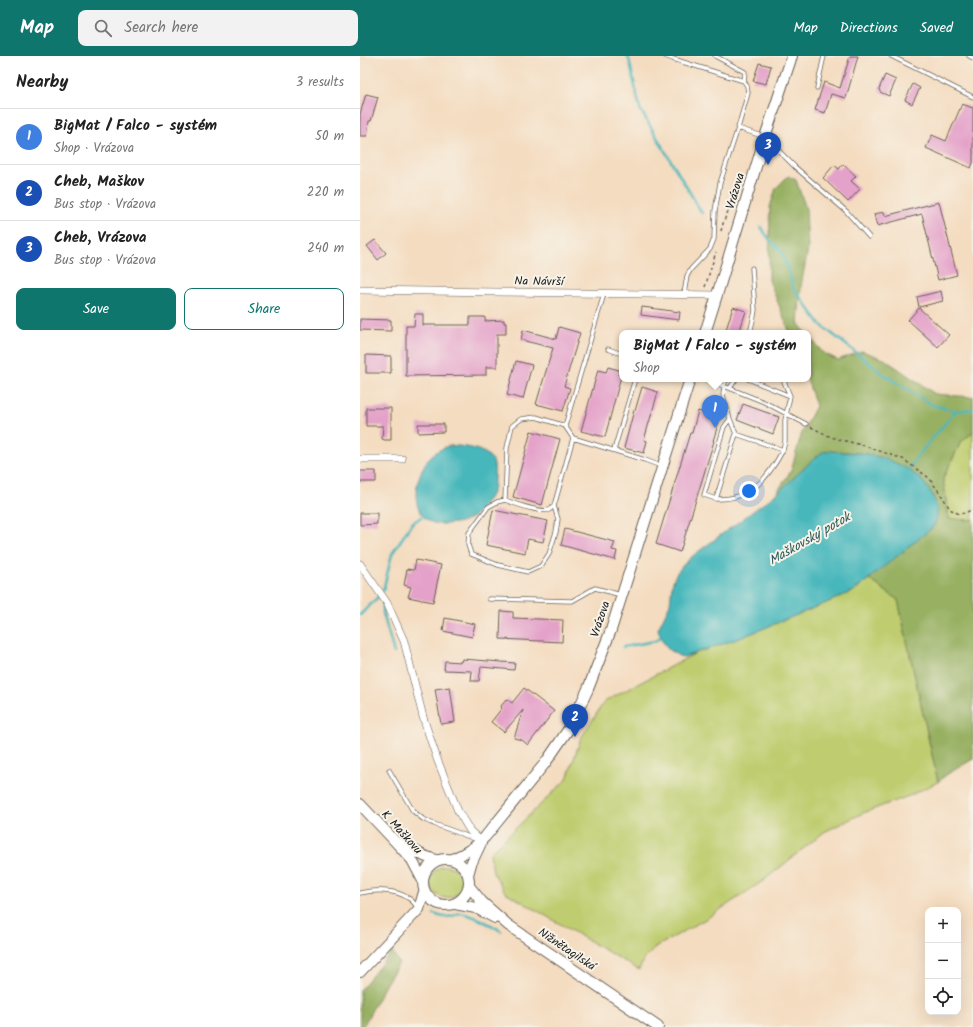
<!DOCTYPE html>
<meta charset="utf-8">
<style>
body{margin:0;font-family:Kalam,sans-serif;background:#f2f2f2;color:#222}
.controls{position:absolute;right:12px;bottom:12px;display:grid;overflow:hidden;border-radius:8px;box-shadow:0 4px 16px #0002}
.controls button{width:36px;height:36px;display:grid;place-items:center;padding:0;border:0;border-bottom:1px solid #e0e0e0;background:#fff;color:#222;font:20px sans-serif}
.you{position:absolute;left:389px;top:435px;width:14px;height:14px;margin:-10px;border:3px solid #fff;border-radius:50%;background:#1a73e8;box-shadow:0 0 0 6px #1a73e833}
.badge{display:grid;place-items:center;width:26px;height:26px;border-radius:50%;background:#0f766e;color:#fff;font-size:13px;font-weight:700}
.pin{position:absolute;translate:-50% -33px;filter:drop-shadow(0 1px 2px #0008)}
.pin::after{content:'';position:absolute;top:21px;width:14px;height:12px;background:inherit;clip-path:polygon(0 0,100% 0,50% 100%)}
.popup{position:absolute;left:259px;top:274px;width:192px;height:52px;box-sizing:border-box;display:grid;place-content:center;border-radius:8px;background:#fff;filter:drop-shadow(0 1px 3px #0005);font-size:13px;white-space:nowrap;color:#767676}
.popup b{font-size:15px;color:#222}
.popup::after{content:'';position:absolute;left:50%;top:100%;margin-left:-8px;border:8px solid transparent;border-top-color:#fff}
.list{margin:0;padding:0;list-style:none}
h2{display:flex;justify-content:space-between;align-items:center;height:52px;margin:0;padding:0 16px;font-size:17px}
h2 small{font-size:13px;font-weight:400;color:#767676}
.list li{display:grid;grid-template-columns:26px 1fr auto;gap:12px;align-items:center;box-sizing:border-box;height:56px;padding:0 16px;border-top:1px solid #e0e0e0}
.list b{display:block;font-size:15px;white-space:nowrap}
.list p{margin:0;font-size:13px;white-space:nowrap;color:#767676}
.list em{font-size:13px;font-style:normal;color:#767676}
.actions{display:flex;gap:8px;padding:12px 16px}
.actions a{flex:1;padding:9px 0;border:1px solid #0f766e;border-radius:8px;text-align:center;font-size:14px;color:#0f766e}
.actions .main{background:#0f766e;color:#fff}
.icon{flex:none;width:22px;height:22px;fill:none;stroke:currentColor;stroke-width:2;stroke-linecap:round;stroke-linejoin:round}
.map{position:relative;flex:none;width:613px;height:971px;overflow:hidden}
header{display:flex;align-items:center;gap:24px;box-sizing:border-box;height:56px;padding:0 20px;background:#0f766e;color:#fff}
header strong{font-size:19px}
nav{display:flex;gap:22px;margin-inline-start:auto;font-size:14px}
.search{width:280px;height:36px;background:#f2f2f2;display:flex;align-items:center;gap:10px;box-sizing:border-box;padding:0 14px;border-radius:8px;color:#767676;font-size:15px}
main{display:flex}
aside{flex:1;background:#fff}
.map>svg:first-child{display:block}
.green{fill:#bfcd6f;stroke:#6e7446}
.forest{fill:#97b062;stroke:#5a663f}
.water{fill:#47b7bc;stroke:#326a6c}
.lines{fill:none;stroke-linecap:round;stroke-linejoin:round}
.stream{stroke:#47b7bc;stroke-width:2.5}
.building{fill:#e4a1c9}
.lane-casing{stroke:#685f55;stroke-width:5}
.street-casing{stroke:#685f55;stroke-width:8}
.secondary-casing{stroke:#685f55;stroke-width:12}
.path{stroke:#685f55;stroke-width:1.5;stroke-dasharray:3 3;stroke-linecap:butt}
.lane{stroke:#fff;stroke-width:3.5}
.street{stroke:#fff;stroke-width:7}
.secondary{stroke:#fff;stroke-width:10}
.labels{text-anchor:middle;stroke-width:4;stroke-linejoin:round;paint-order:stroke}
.street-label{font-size:12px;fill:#1c1c1c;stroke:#f7f3e8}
.water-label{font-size:13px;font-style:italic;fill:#2d5a5c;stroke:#f7f3e8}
</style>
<header>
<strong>Map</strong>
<div class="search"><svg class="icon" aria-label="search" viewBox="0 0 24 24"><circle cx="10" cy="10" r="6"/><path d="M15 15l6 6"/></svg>Search here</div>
<nav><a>Map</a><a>Directions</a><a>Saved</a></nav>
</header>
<main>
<aside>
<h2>Nearby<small>3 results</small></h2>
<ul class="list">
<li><span class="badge" style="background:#3f7fe0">1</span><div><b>BigMat / Falco - systém</b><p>Shop · Vrázova</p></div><em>50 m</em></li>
<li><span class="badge" style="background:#1a4fb4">2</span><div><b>Cheb, Maškov</b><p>Bus stop · Vrázova</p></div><em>220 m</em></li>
<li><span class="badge" style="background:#1a4fb4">3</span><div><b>Cheb, Vrázova</b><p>Bus stop · Vrázova</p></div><em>240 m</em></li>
</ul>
<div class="actions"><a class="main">Save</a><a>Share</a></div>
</aside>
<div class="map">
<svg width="613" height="971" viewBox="0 0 613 971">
<rect width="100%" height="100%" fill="#f7f3e8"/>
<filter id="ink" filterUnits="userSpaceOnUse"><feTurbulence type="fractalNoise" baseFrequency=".025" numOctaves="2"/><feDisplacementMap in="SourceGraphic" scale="8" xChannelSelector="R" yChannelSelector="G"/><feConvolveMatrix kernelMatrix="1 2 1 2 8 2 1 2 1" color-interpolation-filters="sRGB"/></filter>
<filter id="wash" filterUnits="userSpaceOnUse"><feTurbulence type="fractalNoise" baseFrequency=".012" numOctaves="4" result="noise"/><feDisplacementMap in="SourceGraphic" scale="16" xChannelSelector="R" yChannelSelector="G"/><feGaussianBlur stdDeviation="0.9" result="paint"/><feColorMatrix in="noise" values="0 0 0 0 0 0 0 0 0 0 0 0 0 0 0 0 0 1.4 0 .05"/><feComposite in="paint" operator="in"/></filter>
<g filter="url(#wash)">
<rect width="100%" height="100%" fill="#f4dcc0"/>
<path class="green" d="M613 376V464L589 463 583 422 601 386Z
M509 523 538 544 578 726 549 740 503 757 464 776 403 825 349 861 296 891 284 903 279 914 145 836 133 816 130 797 207 723 221 682 244 646 336 597 380 582 464 548 493 535Z
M70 826a16 16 0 1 1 32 0a16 16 0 1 1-32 0Z"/>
<path class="forest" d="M428 120 436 124 446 153 448 193 441 230 438 267 446 277H430L409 224 410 151 416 132Z
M448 279 463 297 478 304 502 295 524 303 575 338 611 341 613 340V376L601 386 583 422 589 463 613 464V703L586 719 578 726 538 544 509 523 573 471 575 467 573 440 566 429 558 420 509 399 500 397 469 395 461 397 415 439 431 415 441 379 456 350 447 323H448Z
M32 895 39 907 25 929 5 967 2 971H0V934Z"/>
<path class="water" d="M88 390C99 389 121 392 129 400 135 405 135 413 134 420 134 425 134 431 133 435 131 439 129 443 126 446 118 458 110 466 95 467 88 468 77 469 71 466 47 455 56 417 70 401 75 396 81 393 88 390Z
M469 395C479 396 490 396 500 397 529 401 564 415 575 445 578 455 579 461 573 471L494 535 464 548 380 582 324 601 319 600 308 593 301 583 298 573 310 548 312 528 316 518 324 508 335 498 415 439 456 401 463 396Z"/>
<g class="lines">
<path class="stream" d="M267 0 269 3 280 53 342 157
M401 171 409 183 422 196 434 233 461 269 523 318 572 349 596 355
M547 416 560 397 596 355 613 353
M23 535 32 498 52 467 63 460
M23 545V557L34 597
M0 559 20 539
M263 591 295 585 303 580
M74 858C82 861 85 862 93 860 95 859 97 858 99 857 109 857 132 869 141 875"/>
</g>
<g id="blocks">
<path class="building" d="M490 0H498L486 42 471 38 465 57 455 54 464 26 480 32Z
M399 7 411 10 406 28 393 25Z
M525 19 536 24 529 40 520 36 519 33Z
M553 28 560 32 552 48 545 44Z
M6 38 18 41 11 65H9L7 80H0V58Z
M602 48 613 52V107L611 112 566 92 572 79 586 85Z
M483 108 496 120 491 125 500 133 488 146 463 122 474 109 479 113Z
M579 146 597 219 578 224 562 158 517 170 514 158 524 156 525 160Z
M15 184 26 197 18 204 7 190Z
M581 235 583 245 559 251 557 241Z
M282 251 320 256 319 264 281 259Z
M373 251 386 255 379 277H365Z
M559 252 589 279 578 291 548 264Z
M55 258H63V269H110V261H125V265L144 264V267H146V278H137V311H126V319L46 320V270H54Z
M0 263 31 264V275L0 274Z
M199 271 220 277 204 330 210 332 203 355 176 348 193 292 161 284 163 274 196 283Z
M6 299 31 300V317H6Z
M156 305 172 309 163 343 147 339Z
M248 311 259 314 258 319 261 320 245 381 221 375 238 314 246 316Z
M282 331 298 336 284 384 287 385 284 397 264 392 274 354 275 355Z
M383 348 419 361 413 378 377 364Z
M6 352H31V384H24L23 383H22L23 370H6Z
M338 355 360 362 353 385H354L320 496 296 488 330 377H332Z
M58 368H84V376L58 377Z
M171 375 200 383 182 449 153 441Z
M0 415H16V426H0Z
M133 454 188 465 183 486 168 483 165 497 126 489Z
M0 457H17V468L0 469Z
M205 473 255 486 252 494 257 495 255 504 201 489Z
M56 504 81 509 73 546 48 541 51 531 44 529 47 513 54 514Z
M141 555 153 556V562L203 564 202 586 140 583Z
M85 562 115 568 112 581 83 575Z
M102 603 155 607 154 614 121 611 119 625H111L112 615 84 614 85 605 101 606Z
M90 631 95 666 81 668 75 633Z
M164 632 194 655 168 689 162 684 154 682 163 654 144 676 131 666 142 652 141 650 147 643 152 647Z"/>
</g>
</g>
<g filter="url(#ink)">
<use href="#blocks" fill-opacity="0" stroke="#685f55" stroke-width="1"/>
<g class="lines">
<g class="lane-casing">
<path id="lane" d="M305 0 313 3 384 25 387 30 388 37 378 72 360 127 355 155 354 183 350 193 331 213 327 220 324 238
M355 0 385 16 384 25
M531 0 613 41
M609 0 613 2
M457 32 464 0
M378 72 405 81 435 111 486 155 509 181
M390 277 394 260 395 254 392 212
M248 293 262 298
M345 323 364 330 363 339 370 363 376 378 356 443 344 439 364 371 370 363
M366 323 364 330 404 346 446 368
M388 323 430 340 423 323
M370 332 376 323
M176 361 205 370 213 382 194 450C192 451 191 453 189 454 181 457 153 447 145 444L147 392 152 370 161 363Z
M205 370 244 238
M213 382 285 404 301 410
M254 394 275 323
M423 394 425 385V364L430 340
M356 443C391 444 408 422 423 394L376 378
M145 444 137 446 128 451 109 477 108 489 111 498 138 509 168 516 181 510 189 498 196 476 198 463 194 450
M129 543 212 545 235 532 261 539
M29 714 53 755 63 763 74 768 115 783
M0 837C14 834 35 833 48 842 52 844 55 848 57 851"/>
</g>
<g class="street-casing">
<path id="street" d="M0 234 357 239
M0 403H42
M0 508 27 547 44 585 63 661 77 703 98 755 110 775 121 785"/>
</g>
<g class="secondary-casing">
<path id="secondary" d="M345 277 357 239 405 81 432 0
M0 748 32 782 52 804 62 823
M41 787 64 800 76 804
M63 826a23 23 0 1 1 46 0a23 23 0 1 1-46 0Z
M92 803C104 798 116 791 125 781L186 706 210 671 228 633 251 574 330 323
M108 819 111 808 121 787
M109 830 122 846 148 869 298 971
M95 848 116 852 135 862
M0 916 59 853 64 836"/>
</g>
<path class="path" d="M361 175C364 161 372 148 378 135
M345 231 356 196
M451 371 471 381 505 390 543 403 569 422 582 440 590 453 599 458 605 457 613 453"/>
<use href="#lane" class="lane"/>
<use href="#street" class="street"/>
<use href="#secondary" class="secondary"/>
</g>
</g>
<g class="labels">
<g class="street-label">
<text transform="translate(375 135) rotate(-73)" y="4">Vrázova</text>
<text transform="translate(179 225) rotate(1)" y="4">Na Návrší</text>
<text transform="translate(240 563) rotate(-71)" y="4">Vrázova</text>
<text transform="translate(42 776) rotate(48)" y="4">K Maškovu</text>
<text transform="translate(207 893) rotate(34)" y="4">Nižnětagilská</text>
</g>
<g class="water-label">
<text transform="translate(449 482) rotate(-30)" y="5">Maškovský potok</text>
</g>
</g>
</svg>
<div class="controls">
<button>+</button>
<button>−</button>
<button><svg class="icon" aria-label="locate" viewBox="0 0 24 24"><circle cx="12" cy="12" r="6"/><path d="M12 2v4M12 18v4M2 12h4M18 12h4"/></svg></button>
</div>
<div class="you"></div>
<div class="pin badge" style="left:355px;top:372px;background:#3f7fe0">1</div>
<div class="popup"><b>BigMat / Falco - systém</b>Shop</div>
<div class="pin badge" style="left:215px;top:681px;background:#1a4fb4">2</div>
<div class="pin badge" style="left:408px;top:109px;background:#1a4fb4">3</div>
</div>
</main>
